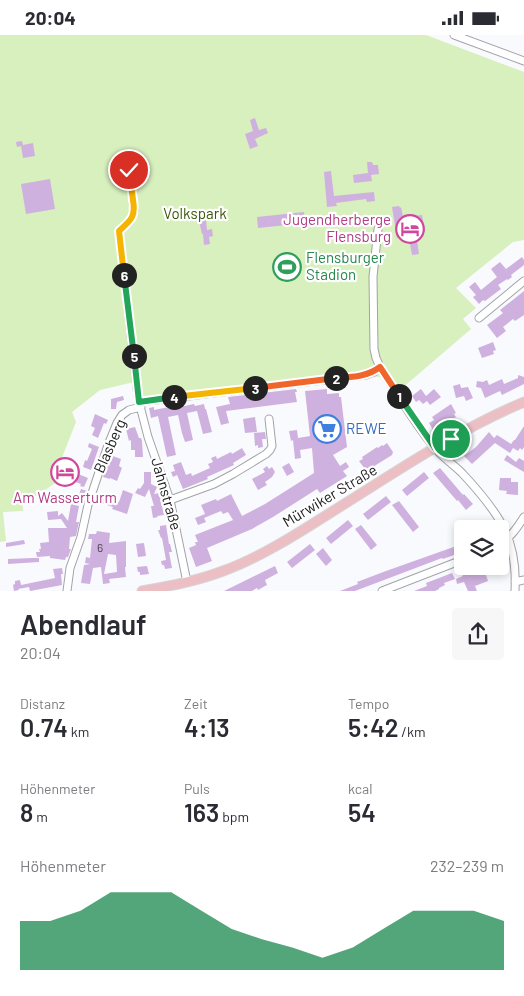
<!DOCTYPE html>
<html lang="de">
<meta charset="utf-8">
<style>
:root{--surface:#fff;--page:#f7f7f7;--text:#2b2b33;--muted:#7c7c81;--accent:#0b8043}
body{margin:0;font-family:Barlow,sans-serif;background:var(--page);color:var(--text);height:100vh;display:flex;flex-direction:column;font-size:19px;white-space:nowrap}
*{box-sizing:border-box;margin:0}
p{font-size:16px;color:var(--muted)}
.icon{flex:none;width:28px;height:28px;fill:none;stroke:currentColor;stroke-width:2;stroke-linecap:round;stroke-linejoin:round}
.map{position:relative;height:556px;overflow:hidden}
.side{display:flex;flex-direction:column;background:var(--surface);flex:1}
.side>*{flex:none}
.buttons{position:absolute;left:454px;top:485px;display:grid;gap:10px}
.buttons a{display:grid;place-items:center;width:55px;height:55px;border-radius:5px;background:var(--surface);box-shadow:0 2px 8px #0003;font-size:25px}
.pin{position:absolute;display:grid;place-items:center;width:42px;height:42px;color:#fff;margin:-21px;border:2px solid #fff;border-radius:50%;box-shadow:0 1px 5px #0007}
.km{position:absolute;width:25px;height:25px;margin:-12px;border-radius:50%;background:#222;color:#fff;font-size:14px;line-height:25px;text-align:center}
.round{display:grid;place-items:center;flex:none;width:52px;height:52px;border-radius:5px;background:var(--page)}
.summary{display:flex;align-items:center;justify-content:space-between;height:85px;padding:0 20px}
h1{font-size:28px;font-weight:600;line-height:38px}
.figures{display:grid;grid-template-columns:repeat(3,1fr);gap:8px;height:85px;padding:5px 20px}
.figures div{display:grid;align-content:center}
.figures b{font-size:25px;font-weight:600}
.figures small{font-size:14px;font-weight:400}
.figures p{font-size:14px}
.chart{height:140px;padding:10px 20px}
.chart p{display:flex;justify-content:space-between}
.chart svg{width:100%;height:90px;margin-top:5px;fill:var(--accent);opacity:.7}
.status{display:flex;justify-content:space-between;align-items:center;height:35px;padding:0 25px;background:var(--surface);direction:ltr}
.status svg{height:14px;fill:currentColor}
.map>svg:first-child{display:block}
</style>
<div class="status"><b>20:04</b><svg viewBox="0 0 49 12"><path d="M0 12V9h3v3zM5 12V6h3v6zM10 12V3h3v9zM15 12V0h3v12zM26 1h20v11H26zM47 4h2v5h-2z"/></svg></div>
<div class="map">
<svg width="524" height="556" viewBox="0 0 524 556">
<rect width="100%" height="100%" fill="#f9fafe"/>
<path fill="#d8efbe" d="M0,0h426l98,37v168l-11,2 -57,46 20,20 -13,11 8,10 -70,60 -21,-12 -15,-2 -220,26 -11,-19 -34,8 -28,22 4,10 -15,38 -7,5 1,18 -18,13 -15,2 1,13 -20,1 3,29 -6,1z"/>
<path fill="#cfb1df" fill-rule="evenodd" d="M255,83l4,12 7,-2 2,5 -13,6 3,7 -8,3 -5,-15 8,-3 -3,-11z
M22,106l1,4 10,-2 2,13 -12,2 -2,-12 -4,1 -1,-5z
M367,127h5l1,3h5l1,9 -8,1 1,6 -18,2 -1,-8 15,-2z
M331,136l3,25 40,-4 1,9 -8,1 -1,-3 -30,4 1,3 -10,1 -3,-35z
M50,144l5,30 -29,5 -5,-30z
M399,171l1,2 1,-1 4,19 9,-1 -1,-9 9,-1 3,17 -9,1 3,21 -7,1 -3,-17h-2l-1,-1 -9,1 -5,-31z
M304,177l1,11 -47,5 -1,-11z
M372,181l1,6 -13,1 -1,-6z
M206,185l1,10 5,-1 1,7 -4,1 1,7 -6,1 -1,-11h-1l-3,-13z
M522,222l2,3v5l-13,10 1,2 -4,3 -1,-1 -9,6 3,4 -16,12 -2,-1 -4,4 -6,-7 3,-2 -7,-8 6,-5 6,8 16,-13 -6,-8 9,-7 6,7z
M524,256v24l-9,6 -2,-2 -10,8 3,4 -9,7 -10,-13 16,-12 -3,-3z
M493,307l3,8 -3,1 1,3 -12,4 -4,-10z
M518,340l6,2v7l-22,11 -2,-4 -15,7 -4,-10 -5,-1 1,-6 6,1 4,-2 2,5 13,-6 2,5 14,-6z
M460,349l1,4 7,-1 5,11 -7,3 -2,-5 -8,2 -3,-12z
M296,354l1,3h-2l2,10 -71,9 3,12 -8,2 -5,-18 14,-3 -2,-7z
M327,354v5l12,-1v4h2l6,50 -14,8 7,11 6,-4 3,5 -6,4 4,5 -27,17 -3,-4 -44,28 -21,12 -45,19 5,13 -16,6 -7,-19 7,-3 -1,-3h3l-3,-7 38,-15 -5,-8 -5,2 -2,-3 -17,7 2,4 -8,3 -3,-7 10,-4 -4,-9 15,-6 1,2 14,-7 11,22 23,-12 49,-31 -2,-25 -12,2 1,8 -6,1 -2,-19 -2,1 -2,-10 8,-1 1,8 12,-2 -5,-45z
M421,354l5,7 8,-7 7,8 -11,8 -3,-4 -4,3 -4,-4 -3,2 -4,-6z
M123,361l1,4 -7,2 -1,7h-5v-10z
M194,369l1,2 9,-2 1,5h1l6,23 -9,2 -6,-23 -10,2 6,27 -8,2 -3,-9 -4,-18 -10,2 8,38 -9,2 -9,-41 -7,2 -2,-10 5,-1v3l20,-4 1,2z
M451,369l5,9 -2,1 2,3 -16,9 1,2 -4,2 -1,-2 -3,2 -4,-7 5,-3 -2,-3z
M95,379l13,6 -2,4 -2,-1 -6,15 -6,-3 3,-7 -4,-2z
M255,382l2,15 -12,1 -2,-14z
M524,391v21l-2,3 -2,-2 -2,3 -5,-3 -3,5 -15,-10 -23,21 -8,-8 12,-9 13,-15 5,6 3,-3 14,9 3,-4h1z
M135,392l4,11h2l1,3 1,16h-8v-7h-4v-10l-2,1 -3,-12z
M265,397l1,7h-4l1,8 -5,1v-3l-3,1 -1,-13z
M89,408l10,4 -8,23 -8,-3 2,-7 2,1 5,-12 -4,-2z
M387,408l6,9 -1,3 -24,15 -3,-1 -6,-8 4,-2 -1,-2 15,-10 1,1 4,-3 1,1z
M242,413l4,7 -13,8 1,2 -27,12 1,2 -25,10 -6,-14 -4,2 -2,-5 4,-1 -2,-6 8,-3 5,13 5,-2 1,3 18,-8 -2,-4 5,-2 -2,-4 5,-2 1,3 14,-7 1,2z
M110,420l11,4 -2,7 3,2 -5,13 -7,-3v1l-7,-2z
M507,420l9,7 3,-4 5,3v11l-20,-12z
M64,422l6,2 -4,10 22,9 -4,9 -4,-1 1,-2 -25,-9z
M289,428l5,9 -7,4 -5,-9z
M267,431l2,3 3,-2 3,5 -3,5 -7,5 2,3 -9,5 -6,-11 13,-7 -2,-3z
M440,433l23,27 1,-1 9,10 -7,6 -8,-10 -1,1 -24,-28z
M144,437h7v12l6,3 -3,7 5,-1 5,22 -7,1 1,1 -5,1 -2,-12h3l-5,-17 -4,8 -10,-4 3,-5 2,1 4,-6z
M424,437l5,6 -22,18 -5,-6z
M500,443h11v4h7v13l-12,-1 1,-3 -8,-1z
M81,454l6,2 -4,12 -6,-3z
M123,455l10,4 -6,20 -15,-5 1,-2 -17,-6 3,-7 2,1v-2l7,5 -1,3 12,1z
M386,461l5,6 -23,18 -5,-6z
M399,466l20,26 -6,5 -21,-27z
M71,469l8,2 -3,16h3l-3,14 -6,1 -1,12h2l-3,8h-2l-1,3 -15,-2v-2l-13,1 -1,-5h4l-1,-3h2l-1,-6 9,-1 -1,-14h19l-6,-9 -13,1 -1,-8 11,-1v5l4,-3 6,8z
M348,485l5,6 -22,18 -5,-6z
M166,490l3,19h1l2,8h-3l3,16 -7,1 -1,-4h-2l-1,-4 5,-1 -4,-22h-1l-3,-8h2v-4z
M361,490l16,20 -6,5 -16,-21z
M97,496l13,2 -1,10 17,-2v26h-1l1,10 -17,2 1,4 -7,1 -2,-17 -8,1 -3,16 -9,-1 3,-18 6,-1 -5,-1 1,-6 4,1 2,-19h-4l1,-5h7zM108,519l8,1 1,17 -13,2z
M24,505l1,4 -19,3v-4z
M144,508l2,13 -8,1 -2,-13z
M310,509l5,6 -23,18 -5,-6z
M462,509v8l-19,7 -1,-1 -87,33h-15l18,-7 -1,-2 29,-11z
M323,513l9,12 -6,6 -10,-12z
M32,523h7v4l-31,2v-5z
M147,531l2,8 -9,1v-3h-2l-1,-5z
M275,531l3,7 -13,7 2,5 -2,1 -7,4 -1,-2 -5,3h-28z
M471,531h12l5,15 -13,5 2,5h-9l-4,-9 -7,2 -1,-5 7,-3 -2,-6z
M62,533l1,6h-2l1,11 -32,6 -1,-4 -11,2 1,1 -5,1 -1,-6 2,-1v-3l5,-1 1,5 34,-7 -2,-9z
M452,538l3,6 -11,4 1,2 -6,3v1l-4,2h-21l13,-5 -1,-3z"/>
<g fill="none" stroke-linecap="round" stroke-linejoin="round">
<defs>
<path id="minor" d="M454,0l70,26
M130,131l-1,4 5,40c-1,10 -7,14 -15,21l18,157 2,14 9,35 22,63 17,82
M378,194l-5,48 1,72 2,9 4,9c17,26 33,55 54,80 7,9 19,17 28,26 14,15 35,39 43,58 9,18 11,40 10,60
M479,283l45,-37
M139,367l227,-27 8,-3 6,-5
M170,465l44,-16 19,-10 33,-20 4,-4 2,-4 -3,-27
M500,509c11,-7 17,-16 24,-27
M515,547l9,-2
M67,556l3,-23 11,-31 7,-32 20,-60 9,-22 5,-8 7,-5 12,-3
M382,556l80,-31"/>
<path id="major" d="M142,556c27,-5 55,-10 81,-20 36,-13 74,-37 107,-58 63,-39 125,-82 194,-111"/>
</defs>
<use href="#minor" stroke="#a2a3a7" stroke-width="9"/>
<use href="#major" stroke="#d6d6d6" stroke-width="11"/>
<use href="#minor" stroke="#fff" stroke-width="7"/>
<use href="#major" stroke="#ecbfc5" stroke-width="9"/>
</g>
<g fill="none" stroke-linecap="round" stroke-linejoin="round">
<defs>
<path id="split-1" d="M399,361l36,52 16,-9"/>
<path id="split-2" d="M336,343c15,-1 31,-1 44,-11l19,29"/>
<path id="split-3" d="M255,353l81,-10"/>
<path id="split-4" d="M174,362l81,-9"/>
<path id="split-5" d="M134,321l5,46 35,-5"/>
<path id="split-6" d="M124,240l10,81"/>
<path id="split-7" d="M124,240l-5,-44c12,-11 17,-14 14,-31"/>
<path id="split-8" d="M129,135l4,30"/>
</defs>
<use href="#split-1" stroke="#fff" stroke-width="10"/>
<use href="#split-2" stroke="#fff" stroke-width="10"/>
<use href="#split-3" stroke="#fff" stroke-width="10"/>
<use href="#split-4" stroke="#fff" stroke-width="10"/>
<use href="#split-5" stroke="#fff" stroke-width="10"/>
<use href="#split-6" stroke="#fff" stroke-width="10"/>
<use href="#split-7" stroke="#fff" stroke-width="10"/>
<use href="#split-8" stroke="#fff" stroke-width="10"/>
<use href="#split-1" stroke="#22a559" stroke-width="6"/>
<use href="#split-2" stroke="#f0652b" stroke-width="6"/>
<use href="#split-3" stroke="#f0652b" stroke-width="6"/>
<use href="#split-4" stroke="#f5b400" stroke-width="6"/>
<use href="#split-5" stroke="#22a559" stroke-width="6"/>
<use href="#split-6" stroke="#22a559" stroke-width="6"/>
<use href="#split-7" stroke="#f5b400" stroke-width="6"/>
<use href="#split-8" stroke="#f5b400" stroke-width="6"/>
</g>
<defs>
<symbol id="hotel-ring" viewBox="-11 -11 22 22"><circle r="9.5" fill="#fff" stroke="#d1479c" stroke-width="1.5"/><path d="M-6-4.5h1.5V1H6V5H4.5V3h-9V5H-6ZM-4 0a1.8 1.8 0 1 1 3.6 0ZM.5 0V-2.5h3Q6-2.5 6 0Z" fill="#d1479c"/></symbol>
<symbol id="stadium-ring" viewBox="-11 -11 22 22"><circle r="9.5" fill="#fff" stroke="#2e9e5b" stroke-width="1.5"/><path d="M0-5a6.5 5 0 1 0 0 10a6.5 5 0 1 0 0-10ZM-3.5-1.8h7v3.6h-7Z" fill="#2e9e5b"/></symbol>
<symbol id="supermarket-ring" viewBox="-11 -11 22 22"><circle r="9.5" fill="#fff" stroke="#3f7fe0" stroke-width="1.5"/><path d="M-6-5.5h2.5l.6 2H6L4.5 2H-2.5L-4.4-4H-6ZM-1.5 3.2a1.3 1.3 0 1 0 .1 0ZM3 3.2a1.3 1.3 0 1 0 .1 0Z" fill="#3f7fe0"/></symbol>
</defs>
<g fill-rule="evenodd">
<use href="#hotel-ring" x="394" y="178" width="32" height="32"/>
<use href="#stadium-ring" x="271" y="216" width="32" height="32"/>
<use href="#supermarket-ring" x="311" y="378" width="32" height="32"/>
<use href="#hotel-ring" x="49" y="421" width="32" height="32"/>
</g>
<g text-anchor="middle" stroke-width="4.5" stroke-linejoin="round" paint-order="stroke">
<g font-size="12" fill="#48404e">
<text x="100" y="517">6</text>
</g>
<g font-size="15" fill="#3c570b" stroke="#fff">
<text x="195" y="184">Volkspark</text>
</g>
<g font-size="15" fill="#b23c85" stroke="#fff" text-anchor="end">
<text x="391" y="190">Jugendherberge<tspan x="391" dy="17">Flensburg</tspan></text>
<text x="65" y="468" text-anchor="middle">Am Wasserturm</text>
</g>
<g font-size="15" fill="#27864d" stroke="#fff" text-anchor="start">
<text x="306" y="228">Flensburger<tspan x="306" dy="17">Stadion</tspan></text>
</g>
<g font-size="15" fill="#366cbe" stroke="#fff" text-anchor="start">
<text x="346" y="399">REWE</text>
</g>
<g font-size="15" fill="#1b1b1d" stroke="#fff">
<text transform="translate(110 411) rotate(-66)" y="5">Blasberg</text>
<text transform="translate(166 459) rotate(74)" y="5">Jahnstraße</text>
<text transform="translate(330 461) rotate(-31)" y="5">Mürwiker Straße</text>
</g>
</g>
</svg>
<div class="buttons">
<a><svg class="icon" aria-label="layers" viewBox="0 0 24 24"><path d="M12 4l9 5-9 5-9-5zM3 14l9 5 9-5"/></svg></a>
</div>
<div class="pin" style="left:451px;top:404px;background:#1e9e55"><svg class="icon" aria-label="arrive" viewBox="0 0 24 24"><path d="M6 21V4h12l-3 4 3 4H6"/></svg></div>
<div class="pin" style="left:129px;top:135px;background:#d93025"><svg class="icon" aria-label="check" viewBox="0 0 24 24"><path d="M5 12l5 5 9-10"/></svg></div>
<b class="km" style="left:399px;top:361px">1</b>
<b class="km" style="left:336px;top:343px">2</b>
<b class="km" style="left:255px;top:353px">3</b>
<b class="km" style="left:174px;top:362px">4</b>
<b class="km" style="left:134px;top:321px">5</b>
<b class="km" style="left:124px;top:240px">6</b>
</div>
<section class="side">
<div class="summary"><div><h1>Abendlauf</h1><p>20:04</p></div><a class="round"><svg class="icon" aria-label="share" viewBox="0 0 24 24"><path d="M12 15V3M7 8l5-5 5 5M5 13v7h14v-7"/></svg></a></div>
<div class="figures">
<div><p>Distanz</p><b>0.74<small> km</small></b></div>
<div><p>Zeit</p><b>4:13</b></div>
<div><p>Tempo</p><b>5:42<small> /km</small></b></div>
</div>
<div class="figures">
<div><p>Höhenmeter</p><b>8<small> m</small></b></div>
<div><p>Puls</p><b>163<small> bpm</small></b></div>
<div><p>kcal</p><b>54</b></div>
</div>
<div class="chart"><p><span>Höhenmeter</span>232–239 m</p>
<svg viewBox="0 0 160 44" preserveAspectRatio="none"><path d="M0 44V20L10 20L20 15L30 6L40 6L50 6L60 15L70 24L80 29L90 33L100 38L110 33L120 24L130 15L140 15L150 15L160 20V44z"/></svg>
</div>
</section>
